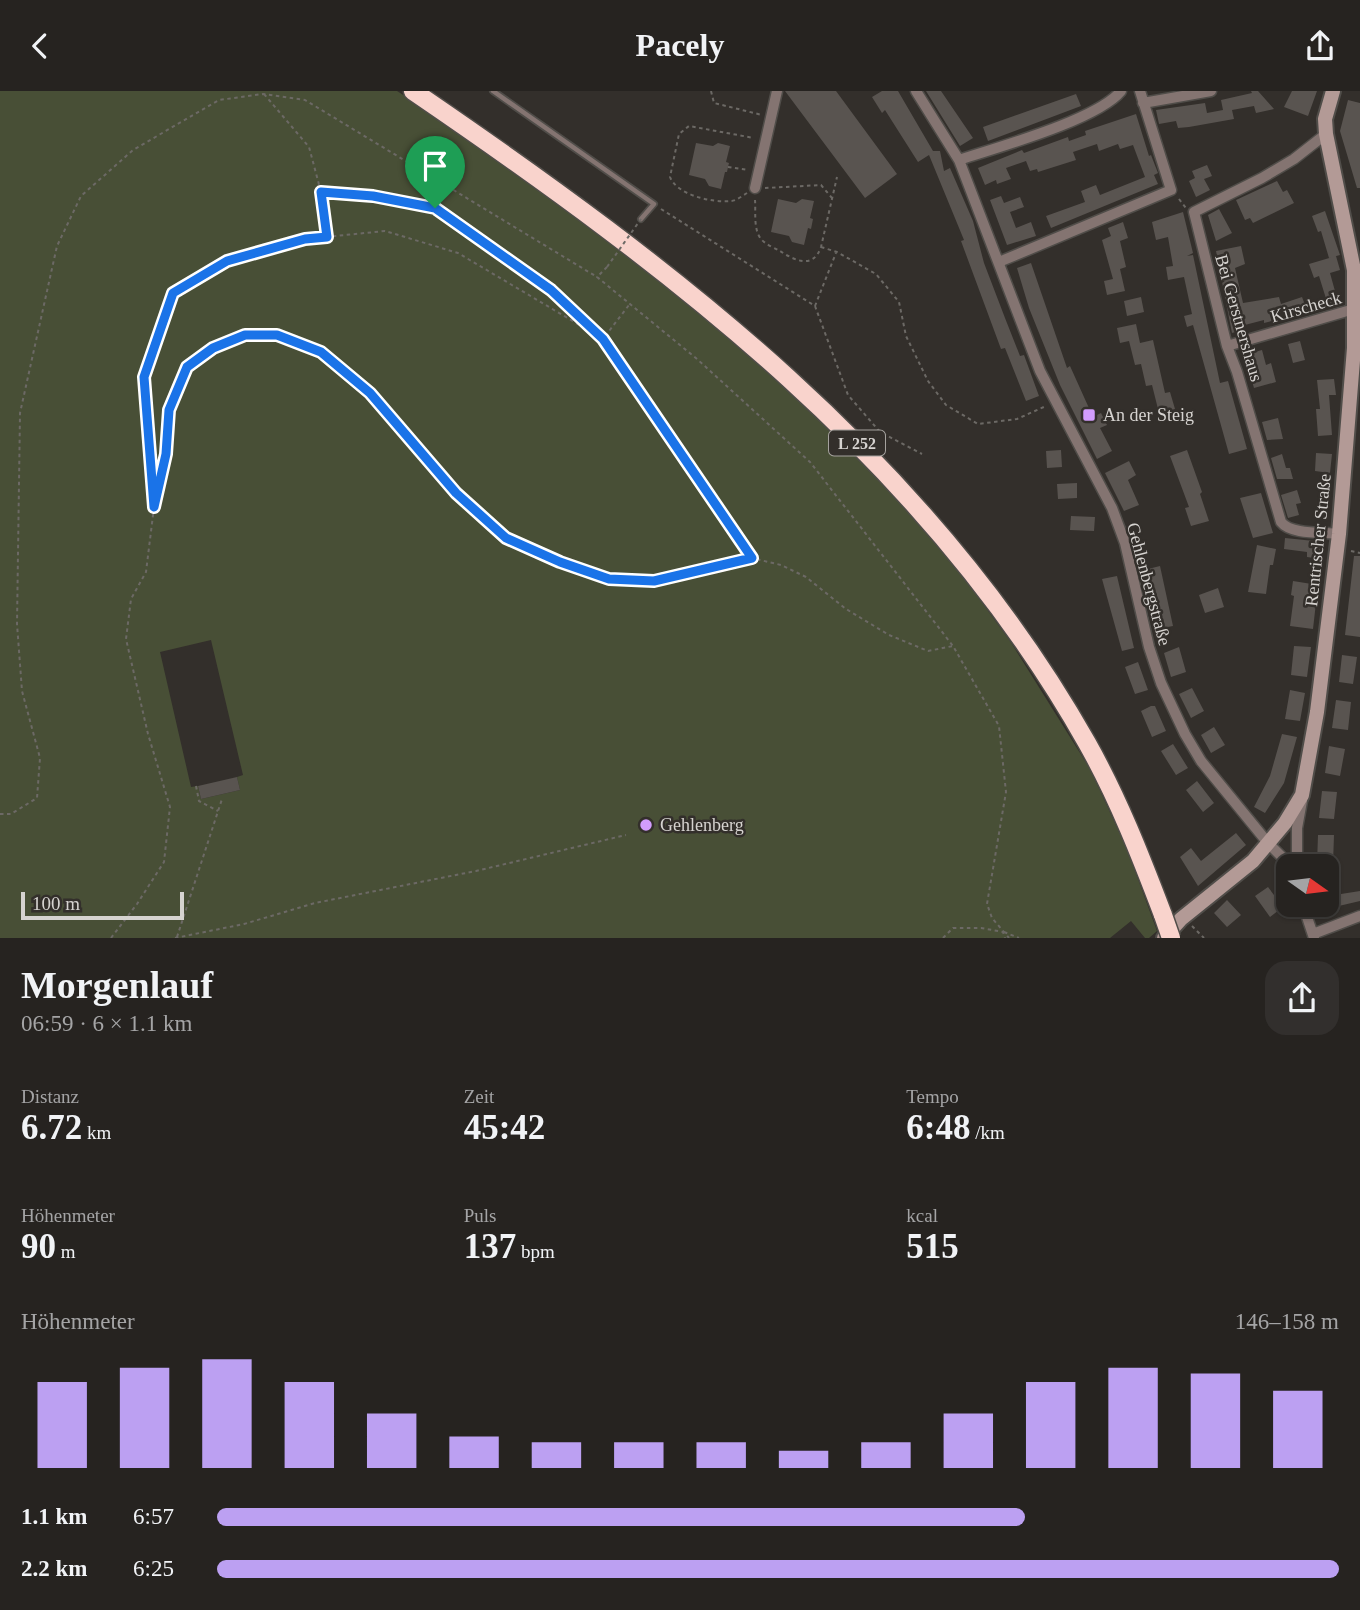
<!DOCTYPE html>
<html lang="de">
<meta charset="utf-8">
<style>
:root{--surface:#262320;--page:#322f2d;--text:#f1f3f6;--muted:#a4a4a5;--line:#42403e;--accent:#bca0f2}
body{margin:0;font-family:"Times New Roman",serif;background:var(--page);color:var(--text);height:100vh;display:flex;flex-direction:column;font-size:26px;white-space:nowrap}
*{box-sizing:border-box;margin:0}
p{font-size:23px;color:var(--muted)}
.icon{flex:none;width:38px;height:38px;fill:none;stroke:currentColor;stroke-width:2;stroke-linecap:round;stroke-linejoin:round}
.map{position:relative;height:847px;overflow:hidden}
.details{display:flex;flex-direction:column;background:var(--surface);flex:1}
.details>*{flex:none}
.needle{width:46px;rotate:104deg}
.controls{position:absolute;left:1276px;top:763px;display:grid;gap:14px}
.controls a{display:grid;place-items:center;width:63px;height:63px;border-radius:14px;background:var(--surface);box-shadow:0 2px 5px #0004,0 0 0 2px var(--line);font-size:35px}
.scale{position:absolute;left:21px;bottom:18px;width:163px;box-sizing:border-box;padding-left:7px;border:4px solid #d6d3d0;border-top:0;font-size:19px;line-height:24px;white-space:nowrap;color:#d6d3d0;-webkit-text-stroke:5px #332f2b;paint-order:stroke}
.pin{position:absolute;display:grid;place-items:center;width:60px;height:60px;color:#fff;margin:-72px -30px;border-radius:50% 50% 50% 0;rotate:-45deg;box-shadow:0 0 7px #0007}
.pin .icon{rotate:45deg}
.round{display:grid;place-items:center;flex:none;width:74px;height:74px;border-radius:21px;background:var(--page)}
.head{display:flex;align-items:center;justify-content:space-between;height:119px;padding:0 21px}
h1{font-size:38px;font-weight:700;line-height:52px}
.stats{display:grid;grid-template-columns:repeat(3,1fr);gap:10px;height:119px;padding:7px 21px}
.stats div{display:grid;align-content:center}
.stats b{font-size:35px;font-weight:700}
.stats small{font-size:19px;font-weight:400}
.stats p{font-size:19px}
.chart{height:196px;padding:14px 21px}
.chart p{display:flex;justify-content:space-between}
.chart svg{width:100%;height:126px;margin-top:7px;stroke:var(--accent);stroke-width:6}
ul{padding:0 21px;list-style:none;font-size:23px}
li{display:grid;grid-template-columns:112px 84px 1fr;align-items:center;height:52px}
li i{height:18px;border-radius:9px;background:var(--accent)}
header{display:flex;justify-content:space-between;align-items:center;height:91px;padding:0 21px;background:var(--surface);font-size:32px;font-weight:700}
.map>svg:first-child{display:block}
</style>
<header><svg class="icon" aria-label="back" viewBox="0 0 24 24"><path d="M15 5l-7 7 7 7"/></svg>Pacely<svg class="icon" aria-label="share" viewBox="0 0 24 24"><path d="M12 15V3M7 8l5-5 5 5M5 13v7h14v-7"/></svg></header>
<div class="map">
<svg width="1360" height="847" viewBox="0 0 1360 847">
<rect width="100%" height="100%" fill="#332f2b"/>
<path fill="#484f36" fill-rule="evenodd" d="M0,0h397l61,39 155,111 144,120 65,60 52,53 77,86 59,81 80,128 37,80 30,82 -8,7h-4l-14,-17 -21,17h-1110zM211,549l32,135 -6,2 3,13 -39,9 -3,-13 -7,1 -31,-135z"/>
<path fill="#595450" d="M785,0h51l61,83 -32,24z
M882,0h16l35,60h7l4,20 6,-3 23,53 11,42 21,55 15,38 4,-1 15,41 -13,5 -21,-53 -4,1 -40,-108 3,-1 -35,-85 -11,7 -33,-52 -3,3 -10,-16z
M926,0h15l32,47 -13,8z
M1251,0h7l16,18 -18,4 -2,-7 -22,4 2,9 -45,8 -11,1 -2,-7 -17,3 -3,-14 49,-7 2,10 16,-3 -2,-10 31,-7z
M1292,0h25l-9,25 -24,-9z
M1076,3l5,12 -93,35 -5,-14z
M1348,9l12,3v85h-3l-17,-57z
M1136,23l13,42 2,-1 7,18 -4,2 4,9 -107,44 -5,-12 39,-14 -4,-11 15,-6 4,10 45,-18 -12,-32 -13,4 -2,-5 -19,7 -2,-7 -24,8 3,8 -38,12 -1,-3 -7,2 -4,-10 -20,7 5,11 -14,5 -1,-4 -11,5 -7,-17 44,-18 2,3 44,-16 1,4 17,-6 -1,-4z
M696,52l17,3 5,-3 12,3 -4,16 3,1 -1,4 -1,5h-2l-4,17 -12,-3 -4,-7 -16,-4z
M1207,74l5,11 -8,3 6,11 -14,7 -7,-16 6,-3 -3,-7z
M1277,90l6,11 4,-2 7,13 -41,20 -3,-5 -5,2 -9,-20z
M1001,105l3,7 16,-6 4,10 -14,5 6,16 15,-6 5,14 -29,9 -17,-45z
M778,108l18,4 6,-4 12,2 -4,17 3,1 -2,10 -3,-1 -4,17 -12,-3 -3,-6 -18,-4z
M1219,118l13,24 -16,8 -8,-26z
M1325,120l15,44 -11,3 -8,-27 -3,1 -6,-16z
M1183,121l10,41 -6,3 6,-1 27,128 8,-2 19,68 -18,5 -36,-129 -6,2 -3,-11 8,-2 -8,-37 -16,3 -2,-13 7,-1 -5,-29 -12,3 -4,-18z
M1123,131l5,16 -8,3 6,26 -6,2 5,22 -18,4 -3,-14 9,-2 -11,-39 9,-4 -3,-8z
M1241,155l4,18 -10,4 8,35 36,-6 2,7 21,-7 5,13 -9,3 -2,-5 -22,6 2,6 -12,3v-3l-23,6 1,4 -10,3 -16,-82z
M1336,165l4,14 -10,3 8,29 -10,3 -9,-29 -5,2 -5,-14z
M1031,172l36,105 3,-2 23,51 8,-4 6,12 -7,3 12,23 -15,8 -37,-74 -31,-77 -12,-40z
M1141,206l3,15 -17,4 -3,-15z
M1136,233l4,19 13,-3 12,53 5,-1 5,17 -16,4 -7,-28 -6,1 -5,-22 -6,1 -6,-24 -9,2 -3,-15z
M1300,250l5,19 -12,3 -5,-19z
M1262,259l4,15 5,-2 5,19 -22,6 -10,-33z
M1334,288l2,16h-7l3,40 -14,1 -2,-27h4l-3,-29z
M1278,327l5,21 -16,1 -5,-18z
M1061,359l1,17 -15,1 -1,-17z
M1187,359l15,42 -2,2 9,27 -18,5 -6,-18 4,-1 -19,-51z
M1316,362l16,1 -2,19 -15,-2z
M1282,363l4,14h4l3,11h-16l-6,-21z
M1129,370l7,14 -8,5 11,25 -15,6 -19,-38z
M1077,392v15l-19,1 -1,-15z
M1297,399l4,13 -5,1 3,11 -11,3 -7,-23z
M1261,402l12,40 -20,5 -13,-40z
M1071,425l24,1 -1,14 -24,-1z
M1285,447l39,4 -2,17 -15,-2v-5l-23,-3z
M1257,454l19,4 -3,16h-3l-4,29 -18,-2z
M1354,465h6v81l-15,-2z
M1160,475l13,60 -16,3 -13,-59z
M1117,485l17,72 -12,3 -20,-72z
M1293,490l25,4 -5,44 -23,-3 4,-30 -3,-1z
M1218,497l6,19 -19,6 -6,-18z
M1294,555l17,1 -4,30 -16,-2z
M1179,556l7,25 -15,5 -7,-24z
M1342,564l15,2 -4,27 -14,-2z
M1138,571l10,28 -13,4 -10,-27z
M1192,597l12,23 -13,7 -12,-24z
M1290,599l15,3 -5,28 -15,-2z
M1336,609l15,2 -3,28 -16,-2z
M1151,615h4l11,25 -14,6 -11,-26z
M1214,636l11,18 -14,8 -10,-18z
M1282,643l15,3 -13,46 -19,30 -11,-6 16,-31z
M1173,653l15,24 -12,7 -15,-24z
M1329,655l16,3 -5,27 -15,-3z
M237,686l3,13 -39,9 -3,-13z
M1197,690l17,22 -11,9 -17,-22z
M1322,700l15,1 -3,27 -15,-1z
M1236,742l10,12 -48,41 -18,-29 11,-9 10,13z
M1318,744h16l-1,29h-16z
M1338,788l3,15 19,-3v10l-34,8v-28z
M1268,796l15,20 -13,10 -15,-21z
M1227,809l14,15 -14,12 -13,-14z"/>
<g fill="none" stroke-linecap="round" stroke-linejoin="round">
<defs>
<path id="lane" d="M493,0l161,113 -13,15"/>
<path id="street" d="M916,0l43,69 81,211 72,137 13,35 24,104 12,36 24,51 16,27 67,82 23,23
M1143,12l68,-12
M1326,43l-32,25 -32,19 -68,34 33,134 10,26 44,150c10,13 42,10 58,12
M959,69c39,-13 138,-40 162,-69
M755,97l22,-97
M999,171l172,-72 -31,-99
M1227,255l127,-37
M1297,775v-38l5,-27
M1303,814l11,33
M1313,843l47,-18"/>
<path id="secondary" d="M1164,847l17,-19 72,-58 32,-38 17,-28 15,-83 22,-178 15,-186v-78l-28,-136 -1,-15 8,-28"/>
<path id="highway" d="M413,0c261,178 516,371 674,652 31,55 54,114 76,172"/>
</defs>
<use href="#lane" stroke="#504d49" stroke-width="8"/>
<use href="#street" stroke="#504d49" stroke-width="13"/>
<use href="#secondary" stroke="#504d49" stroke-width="18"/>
<use href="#highway" stroke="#504d49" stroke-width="21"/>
<path stroke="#6c6965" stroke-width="2" stroke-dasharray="3.5 3.5" stroke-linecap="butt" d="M711,0l3,12 48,12
M264,3l45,53 12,45 5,43
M728,76l20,3
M765,97l56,-3 11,13
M321,101l52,4 61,12 117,82 49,46
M747,102c-5,3 -11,8 -16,8 -19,2 -54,-6 -61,-24l9,-43 10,-8 65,12
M1179,108l7,9
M755,109c1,11 -2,29 6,39 4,5 13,9 19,12 14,9 33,19 41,-4l16,-70
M661,118l154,97 33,89 32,37 42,22
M821,156l16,5 39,22 23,28 7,34 22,45 18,24 32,19 39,-5 29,-13
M607,176l-10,10 100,82 113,103 143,184 46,80 7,66 -19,112 5,14 17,20
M815,215l21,-53
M604,249l148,218
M154,410l-10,-124 29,-84 54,-32 78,-22 80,-8 73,22 145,86 26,-34
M1351,460l9,2
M196,695l3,15 19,10
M0,723h11l26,-16 3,-40 -18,-67 -5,-67 3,-211 37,-167 24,-50 52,-46 86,-50 44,-6 42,6 292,177
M1192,835l12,12
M1004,841l15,6
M177,846l45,-138
M111,847l26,-34 27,-42 6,-55 -22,-73 -22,-95 5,-40 15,-27 8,-65 12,-53 3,-44 18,-43 26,-19 32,-13 32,1 44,16 49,41 86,100 50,45 54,24 49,17 45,2 98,-23 29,7 25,12 40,32 43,26 39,16 25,-5
M175,847l69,-14 71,-21 161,-32 150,-36
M943,847l10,-10h28l22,4 2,6"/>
<use href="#lane" stroke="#847471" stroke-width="4.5"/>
<use href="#street" stroke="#847471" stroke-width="10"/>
<use href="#secondary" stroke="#b39a96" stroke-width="14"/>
<use href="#highway" stroke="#f9d3cc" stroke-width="18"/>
<defs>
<path id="highway-bridge" d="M1163,824l8,23"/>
</defs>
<use href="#highway-bridge" stroke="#504d49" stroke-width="21" stroke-linecap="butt"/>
<path stroke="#6c6965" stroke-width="2" stroke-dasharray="3.5 3.5" stroke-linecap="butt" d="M607,176l34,-48"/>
<use href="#highway-bridge" stroke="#f9d3cc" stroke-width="18"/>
</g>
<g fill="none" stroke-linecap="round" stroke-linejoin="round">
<defs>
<path id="route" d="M321,101l52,4 62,12 116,82 52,49 149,219 -98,23 -45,-2 -49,-17 -54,-24 -50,-45 -86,-100 -49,-41 -44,-17h-32l-32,13 -26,19 -18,43 -3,44 -12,53 -10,-130 29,-84 54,-32 78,-22 22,-2z"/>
</defs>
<use href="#route" stroke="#fff" stroke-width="14"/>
<use href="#route" stroke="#1a73e8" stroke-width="9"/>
</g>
<g fill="#d29dfd" stroke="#332f2b" stroke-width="2.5">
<rect x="1082" y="317" width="14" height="14" rx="3.5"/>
<circle cx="646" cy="734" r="7"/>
</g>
<g text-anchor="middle" stroke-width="5" stroke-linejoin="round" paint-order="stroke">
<rect fill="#332f2b" stroke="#a5a29e" stroke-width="2" x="829" y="339.5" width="56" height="25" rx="5"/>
<g font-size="16" font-weight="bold" fill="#d6d3d0">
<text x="857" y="358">L 252</text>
</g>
<g font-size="18" fill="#d6d3d0" stroke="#332f2b">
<text transform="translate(1306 216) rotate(-16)" y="6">Kirscheck</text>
<text transform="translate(1239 227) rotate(74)" y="6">Bei Gerstnershaus</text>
<text transform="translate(1318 449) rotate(-84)" y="6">Rentrischer Straße</text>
<text transform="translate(1149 493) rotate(75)" y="6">Gehlenbergstraße</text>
</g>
<g font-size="18" fill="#d6d3d0" stroke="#332f2b" text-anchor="start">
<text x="1103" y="330">An der Steig</text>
<text x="660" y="740">Gehlenberg</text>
</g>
</g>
</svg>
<div class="controls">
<a><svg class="needle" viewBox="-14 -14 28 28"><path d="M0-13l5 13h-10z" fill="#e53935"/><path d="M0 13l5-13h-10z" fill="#a4a4a5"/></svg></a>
</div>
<div class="scale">100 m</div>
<div class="pin" style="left:435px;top:117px;background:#1e9e55"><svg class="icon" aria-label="arrive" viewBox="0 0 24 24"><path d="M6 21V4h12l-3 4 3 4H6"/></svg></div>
</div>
<section class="details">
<div class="head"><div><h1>Morgenlauf</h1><p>06:59 · 6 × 1.1 km</p></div><a class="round"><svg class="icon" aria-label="share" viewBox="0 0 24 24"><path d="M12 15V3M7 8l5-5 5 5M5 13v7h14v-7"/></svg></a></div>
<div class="stats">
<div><p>Distanz</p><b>6.72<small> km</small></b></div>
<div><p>Zeit</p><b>45:42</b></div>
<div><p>Tempo</p><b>6:48<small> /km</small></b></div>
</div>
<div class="stats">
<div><p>Höhenmeter</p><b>90<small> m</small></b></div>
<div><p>Puls</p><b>137<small> bpm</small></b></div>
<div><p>kcal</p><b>515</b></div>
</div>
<div class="chart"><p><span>Höhenmeter</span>146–158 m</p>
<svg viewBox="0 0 160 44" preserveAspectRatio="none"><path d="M5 44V14M15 44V9M25 44V6M35 44V14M45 44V25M55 44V33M65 44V35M75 44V35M85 44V35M95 44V38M105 44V35M115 44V25M125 44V14M135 44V9M145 44V11M155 44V17"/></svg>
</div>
<ul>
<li><b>1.1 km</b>6:57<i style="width:72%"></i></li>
<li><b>2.2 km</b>6:25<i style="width:100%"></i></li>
</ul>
</section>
